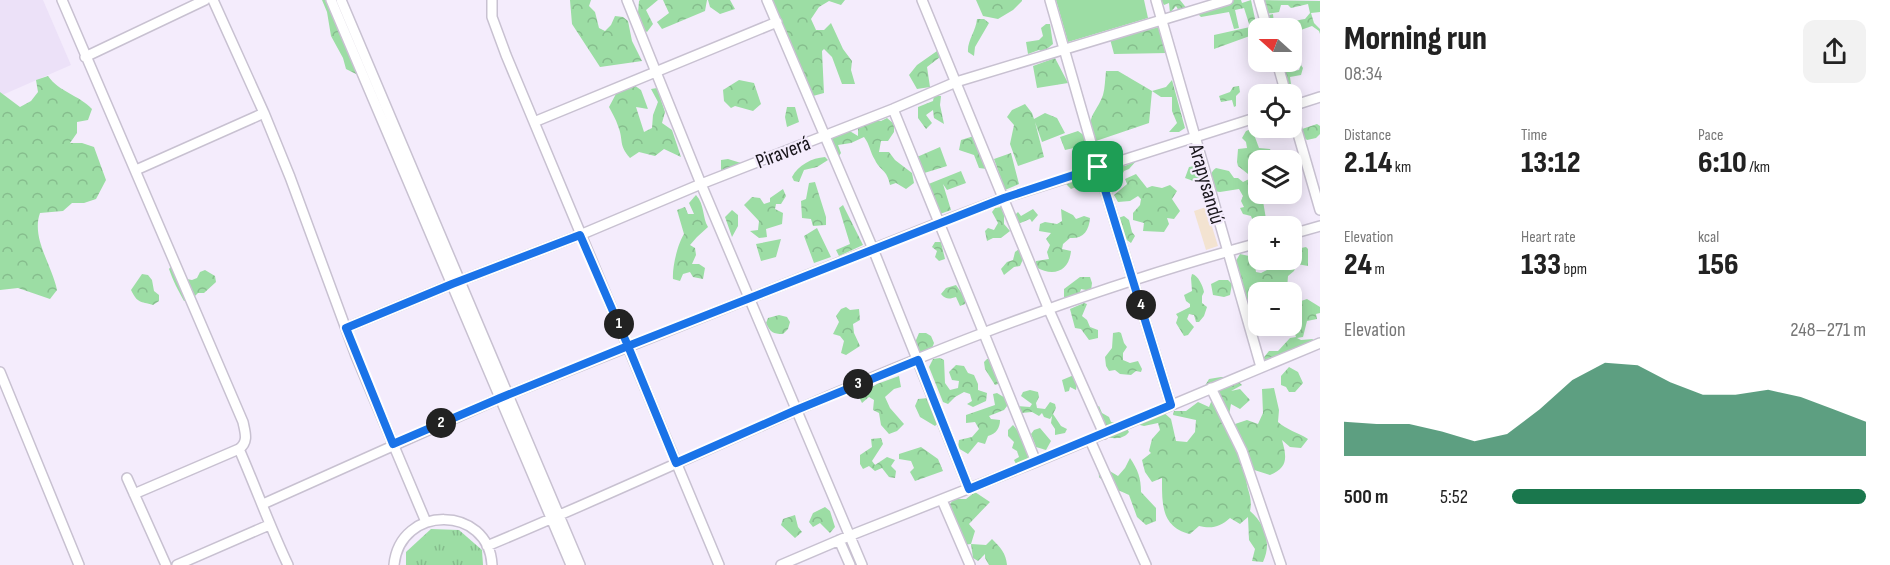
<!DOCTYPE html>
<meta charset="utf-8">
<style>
:root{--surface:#fff;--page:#f2f2f2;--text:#222;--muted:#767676;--accent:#1a774d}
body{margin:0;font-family:"Sofia Sans Condensed",sans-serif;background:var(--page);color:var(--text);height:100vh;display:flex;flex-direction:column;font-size:22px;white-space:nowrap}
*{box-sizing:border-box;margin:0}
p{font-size:20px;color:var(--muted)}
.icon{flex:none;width:33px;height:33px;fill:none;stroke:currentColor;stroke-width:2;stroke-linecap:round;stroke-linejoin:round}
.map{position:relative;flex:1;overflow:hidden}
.panel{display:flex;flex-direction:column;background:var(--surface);width:570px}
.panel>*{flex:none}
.needle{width:39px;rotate:291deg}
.fabs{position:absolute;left:1248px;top:18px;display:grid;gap:12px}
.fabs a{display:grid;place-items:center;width:54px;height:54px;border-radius:12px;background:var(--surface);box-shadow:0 3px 15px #0003;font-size:30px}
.pin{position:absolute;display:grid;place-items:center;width:51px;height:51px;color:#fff;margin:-26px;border-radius:12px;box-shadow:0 3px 9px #0006}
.km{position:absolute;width:30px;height:30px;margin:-15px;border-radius:50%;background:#222;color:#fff;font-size:16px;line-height:30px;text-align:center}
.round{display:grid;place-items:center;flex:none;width:63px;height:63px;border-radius:12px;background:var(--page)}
.summary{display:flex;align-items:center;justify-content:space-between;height:102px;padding:0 24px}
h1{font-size:33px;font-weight:800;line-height:45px}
.figures{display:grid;grid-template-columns:repeat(3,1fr);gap:9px;height:102px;padding:6px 24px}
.figures div{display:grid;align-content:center}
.figures b{font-size:30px;font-weight:800}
.figures small{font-size:16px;font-weight:400}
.figures p{font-size:16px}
.chart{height:168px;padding:12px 24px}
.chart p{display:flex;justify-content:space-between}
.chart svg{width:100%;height:108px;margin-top:6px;fill:var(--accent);opacity:.7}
ul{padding:0 24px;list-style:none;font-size:20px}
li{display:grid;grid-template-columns:96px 72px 1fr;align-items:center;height:45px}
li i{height:15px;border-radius:8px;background:var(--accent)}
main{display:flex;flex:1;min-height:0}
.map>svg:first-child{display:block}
</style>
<main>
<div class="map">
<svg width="1320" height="565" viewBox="0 0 1320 565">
<defs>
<pattern id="forest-crowns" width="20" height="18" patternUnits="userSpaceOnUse" patternTransform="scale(1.5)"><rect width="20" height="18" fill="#9cdda4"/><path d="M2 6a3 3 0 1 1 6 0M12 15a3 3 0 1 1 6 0" fill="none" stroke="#86bd8d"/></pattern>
<pattern id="park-tufts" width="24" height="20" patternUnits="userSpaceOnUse" patternTransform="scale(1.5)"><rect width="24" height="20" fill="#9cdda4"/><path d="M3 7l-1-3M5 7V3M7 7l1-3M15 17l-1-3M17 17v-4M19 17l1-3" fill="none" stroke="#86bd8d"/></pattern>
</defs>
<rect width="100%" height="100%" fill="#f4ecfc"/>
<path fill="#ece1f8" d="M0,0h43l28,65 -71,31z"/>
<path fill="#f3e3d1" d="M1206,207l12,39 -12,4 -12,-39z"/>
<path fill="#9cdda4" d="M1056,0h88l4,18 -80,24z"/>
<path fill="url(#forest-crowns)" d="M322,0h18l2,15 9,6 1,24 9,8 1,12 -6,9 -10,-5 -3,-11 -12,-22 -4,-24z
M570,0h21l-2,6 6,6 4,16 6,3 6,-6 4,-9 8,1 5,4 4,20 10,20 -42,6 -28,-43z
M640,0h18l-12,10 7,14 -6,8 -6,-4 -3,-15 1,-12z
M663,0h44l-2,11 -43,18 -5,-7 12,-9z
M708,0h22l5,9 -15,5 -10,-7z
M768,0h77l-4,5 -12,-4 -10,6 -8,12 5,11h8l7,-7 12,26 9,12 -1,9 4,14h-13l-10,-27 -8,-8 -2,2 2,42 -11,3 -10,-13v-11l-17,-29z
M976,0h46v1l-9,9 -15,9 -15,-3z
M1161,0h19l8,10 -8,3 -4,-7 -6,7 -1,-10 -5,2z
M1233,0h8l1,3 9,-3 7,33 -44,16v-14l36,-8 -6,-19 -9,2 4,18 -5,1 -5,-17 -28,5 -4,-4z
M1261,0l59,1v11l-9,1 3,10 6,6v5l-1,-3 -7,-5 -14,5h-6v-3h-25l-2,-12 8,-2 1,10c11,3 20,-4 31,-5l5,-6 -2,-9 -17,4 -3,-3h-7l-2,7 -13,2z
M977,19h7l5,4 -14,24 -1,9 -6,-4c-1,-11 8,-21 9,-33z
M1046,24h4l3,20 -10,8 -4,-2 -11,4 -2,-12 13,-2 4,-4 -2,-8z
M1159,27l9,26 -54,1 -4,-15z
M937,51l3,6 -13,10 3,20 -13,2 -8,-14 8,-10z
M1055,58l13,25 -31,5 -4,-22z
M1278,62h6l4,10 11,-2 2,-5 2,3 -2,7 -11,2 1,7 3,3 -2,5 2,9h-2v-7h-6z
M1106,71h12l34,20 14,-4 6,-7 13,48 -6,4h-10l8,-9 -5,-12v-14h-11l-9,-6 -3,32 -53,18c-13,-24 0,-26 7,-46 2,-7 2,-16 3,-24z
M48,76c11,16 31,19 44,33l-4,11 -11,2v11l-7,10h12l12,4 12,33 -10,19 -12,4h-12l-9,8 -23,2c-9,25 12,52 17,77l-7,9 -32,-11 -18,2v-198l20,15 11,-6 7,-9 -2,-12z
M739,80l15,3 7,21 -8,7 -18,-5 -4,2 -7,-7 -1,-11z
M631,83l10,7 7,19 -12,-2 8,25 8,-4 1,-13 5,-13 -7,-13 6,-1 8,24 -3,11 10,7 9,27 -17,-8 -9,7 -16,-4 -9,6c-12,-14 -6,-17 -12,-32 -2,-7 -6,-13 -9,-19l8,-15z
M1239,86l1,6 -4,4v10l-2,1 -2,-7 -11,2 -2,-6 11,-4 3,-5z
M934,96h7l-1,9 4,19 -10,-6 -1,-8 -7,5 6,8 -6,6 -8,-11v-11l15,-6z
M1025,104l7,9 2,6 11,-6 12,5 8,15 -23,9 -7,-20 9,35 -26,9 -8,-22 4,-19 -7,-8 5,-7z
M787,107h8l4,15 -12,5 -2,-10z
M887,118l7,6v8l-6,9h-7l-2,11h10l6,8 17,13 2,10 -8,6 -10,-6 -6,2c-3,-16 -10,-14 -15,-25 -5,-8 -5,-15 -11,-23l-13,6 -13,2 3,8 -4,6 -8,-19 19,-10 10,6v-8l13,-7h10z
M1317,124l3,2v8l-4,4 -9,2 -5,-4v-7z
M1252,129l7,19 11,1 2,4 -3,6 -6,-1 -5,2v34l5,7 3,18 -7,7 -5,-2 -3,-8 -8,-2 -3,-6 4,-1 -3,-6 2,-5 -4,-7 -19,3 -6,-1c-3,-8 -6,-18 2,-23l13,3 5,7h4l5,4 6,-3 -1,-5 -10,-8 -1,-4 1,-13 9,-1 -1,-6 -4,-4 4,-7z
M1078,131l7,5 2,9 -22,5 -5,-13z
M974,136l13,33 -8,-1 -5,-13 -15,-5 2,-10z
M940,147l7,19 -26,8 -4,-17z
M1011,153l8,31 -14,6 -11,-31z
M825,157l3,3 -11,7 -13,3 -5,12 -5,-1 -2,-4c6,-12 20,-19 33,-20z
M728,159l13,4 -6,8 -14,-1v-10z
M1137,160l-8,9 -5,2 -2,4 -6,2 -6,11 -6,-11 2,-7 11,-5 8,1z
M1194,166l7,6 1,7 -3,4 -14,-5 4,-11z
M961,171l5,12 -19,7 -4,-6 8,26 -11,4 -14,-29z
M1090,172l4,3v6h-7l-2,6 -6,3 -3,-3 -5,2 -5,-5 4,-7z
M1136,174l11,14 5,-2 10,2 8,-3 7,6 -5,8 8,12 -6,8 -7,-1 2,6 -5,8 -21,-1 1,-8 -11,-3v-7l7,-8 1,-6 -3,-3 -8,5 -12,1 -4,-7 13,-11 -2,-5z
M815,182l11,35v8l-13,1 -2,-7 -9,-1 -1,-17 5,-2 3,-16z
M783,189l3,7 -5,8h-5l-1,5 8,4 -1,11 -16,5 1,8 -8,1 -9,-7 8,-1 1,-9 -15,-16 8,-8 8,1 4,6 6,-2v-4z
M696,195c9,10 6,22 12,32l-11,10 -7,8 5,3 1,7 -4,9h7l6,4 -2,11 -10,-2 -3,-5 -7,2 -3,7 -7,-2c-1,-12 5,-36 11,-45l-7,-24 8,-3 3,7h6l-5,-11z
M843,205l20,40 -24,11 -3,-6 14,-6 -11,-36z
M1001,207l3,8v9l6,7 -9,7h-8l-6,3 -2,-10 3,-3 6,2 4,-7 -6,-11 3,-4z
M1033,209l5,6 -6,7 -2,-3 -12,5 -3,-9 3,-3 3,4z
M1061,209l12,6 3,4 8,-3 6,2c-1,13 -7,21 -20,20l-7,6 -1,5 9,2c-2,21 -18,26 -35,16v-6l13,-2 -2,-7 3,-7 -4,-6 5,-6 -12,-2 1,-7 5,-2 12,2 5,-3z
M732,210l6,5v11l-6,11 -7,-20z
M1124,216l5,4 3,12 3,4 -4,7 -7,-5v-4l-8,-11 2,-5z
M817,228l14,29 -17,6 -10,-27z
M781,239l-5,18 -15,4 -5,-17z
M935,242h6l4,17 -6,2 -4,-4 2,-6 -5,-4z
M1306,247l2,2v17l-11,-2 -3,7 -6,5 -1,13 3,3h-13l-2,-7 -3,-1 -2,3 2,5h-14v16l-5,4 -6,-2 -13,-46 6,-10 9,2 6,9 1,7 5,1 10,-5 7,1 14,-11 6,1 3,-11z
M1019,249l5,8 -4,9 -6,1 -10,8 -3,-6 6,-7 6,-2 2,-8z
M172,265l10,5 5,9 5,1 5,-2 3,-6 5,-2 10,6 1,6 -12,11h-6l-8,8h-6c-6,-11 -11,-20 -15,-32z
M142,274l6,1 4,5 2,11 5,4v6l-6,4c-13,-4 -15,-1 -22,-15z
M1192,274c6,1 11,12 12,18l-2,4v7l5,4 -3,9 -5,6h-3l-2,-7 -5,-1 -2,5 7,8 -6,8 -4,1 -8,-13 2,-6 -2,-3 14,-7v-3l-4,-3 -2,-6 8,-4 -1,-13z
M1080,277h10l2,6 -1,8 -10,-2 -2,6 -8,4 -7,-2v-8z
M1228,280l4,4 -2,11 -6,2 -11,-2 -2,-11 8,-4z
M956,285l9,13v6l-5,2 -4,-9c-6,2 -10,3 -15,-3l5,-6z
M1307,299l13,8v6l-4,1 1,5 -10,2 -4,16 -6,1 4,2 12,-1c-4,11 -13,11 -23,11l-4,5 -5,-1 -2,5 -12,12 -6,-10 8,-10h9l12,-13 6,-1 -1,-3h-3l-2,-4 8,-12 3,-1 1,-4 -5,-5 1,-6z
M1084,303l3,1 -5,12 5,4 3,7 8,3v8l-9,2 -8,-11 -6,-1 -5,-19z
M846,307l4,3 9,-1 1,11 -7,4 1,9 6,13 -14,9 -5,-2 3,-12 -4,-5 -7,-2 6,-12 -3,-6 5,-7z
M779,315l8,2 3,5 -2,7 -5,5c-10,0 -13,-2 -17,-11l2,-5z
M1119,332l2,1 3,10 3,4 -4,6v7l7,3 8,-2 4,8 -1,3 -5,-1 -5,4 -11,-1 -5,-4 -6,1 -3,-5 -1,-9 7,-9 1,-15z
M919,333h7l5,3 3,7 -3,8 -8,3 -7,-6v-8z
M940,358l4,2 1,23 5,7 8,-2 1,-7 -7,-1 -3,-8 7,-7 8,1 4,7 6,2 4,9v6l9,3 -1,8 -13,6 -6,-3 5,-3 -2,-7 -6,-2 -9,5 -7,7 -5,-2 -14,-35 4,-8z
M987,359h2l12,24 -6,2 -10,-16 -1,-7z
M1289,367l9,5 5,11 -8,9h-6l-3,-5 -5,-2v-9z
M1074,375l3,7 -1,8 -6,-3 -1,4 -4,1 -3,-12z
M899,376l2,11 -7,2 -9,8 5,11 14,16 -7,7 -8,3 -8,-9 -2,-12 -6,-3 1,-10 -5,-3 -7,6 -4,-8 19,-11z
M1221,377h12l9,8 -11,6 9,-2 10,11 -10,9 -9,-5 -2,11 6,9 12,-4 11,4 5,-11 -1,-24 12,-1 5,22 -1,12c9,8 19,10 30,17l-7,9 -11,-1 -8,-7c5,18 6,27 -12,35l-22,-7c-6,19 6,25 2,43 15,13 22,32 13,51l-11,-1 3,-12 -6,-9 -1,-23 -8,7 -10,-6c-10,9 -18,11 -31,8l-9,8c-29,-7 -28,-30 -28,-56l-10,4 -7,-10 -3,-12 9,-7 -2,-2 3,-12 8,-9 -2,-7 -14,3 -12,-3 7,-9 23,-3 9,8 5,22 11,1 8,-10 1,-12 -23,-5 1,-4h12l12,-9 11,5 4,-10 -10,-8 6,-10z
M1030,390l8,2 1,5 -3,6 1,5 8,1 5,-7 5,2 1,4 -3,6 8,12 6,3 -2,4 -10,2v-6l-4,-6 1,-7 -2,3 -6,-2 -2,-4 -3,3 -7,-4 -11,1 -4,-7 13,1 2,-3 -11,-8 2,-4z
M997,393l10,6v7l-3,4 -15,6 2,3 9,1c0,8 -4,14 -12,16l-3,8 -7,-2 -10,12 -10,-6 1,-8 13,-3 7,-8 -4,-7 -9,1v-8l29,-10 -2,-11z
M928,398l14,21 -7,7 -15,-9 -5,-11 3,-7z
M1099,406l3,7 7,4 2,5 6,1v5l9,-1 3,5c-6,8 -17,7 -26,4l-7,-28z
M1013,425l5,6 11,28 -13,5 -2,-4 5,-3 -2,-6 -5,-3 2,-6 -6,-6v-6z
M1040,428l11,13 -5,9 -10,-3 -5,-13 3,-4z
M881,438l2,6 -11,17 3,4 12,-8 8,3 -4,6 5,5 -1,7 -6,-1 -7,-9 -7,3 -6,-5 -6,3 -3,-5v-9l12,-8 -1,-8z
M921,447l17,12 5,12 -28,10 -5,-9 4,-4 -3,-7 -12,-2v-5z
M1130,458c8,12 11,20 11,34l15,16v13l-10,4 -9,-8 -8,-22 -22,-10 -8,-8 -1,-13 20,12 7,-8z
M975,492l15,10 -21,22 6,7 -4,13 15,1 6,-6c8,8 14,14 15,26h-18l-4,-7v-4l-7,7 -5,-3 -2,-14 -11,1 -15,-35 9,-11h12z
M825,507l5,4 5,16 -5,6 -10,-10 -7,4 -4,-5 4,-9z
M795,515l3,12 4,5 -7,6 -14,-13 2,-6z"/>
<path fill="url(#park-tufts)" d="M431,529l28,1 23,20 1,15h-77v-13z"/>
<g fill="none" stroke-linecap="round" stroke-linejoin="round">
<defs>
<path id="minor" d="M62,0l181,422c2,10 6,20 -4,27
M213,0l51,113 26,64 66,179 70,166
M331,0l240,565
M341,0l239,565
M492,0v17l14,38 213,510
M627,0l74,184 161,381
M767,0l106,249 96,240
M922,0l127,310 55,124
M1050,0l48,167 73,238
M1156,0l105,367
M1259,0l8,28
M85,57l120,-57
M1277,62l9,32
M1292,106l28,-9
M893,109l143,353
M1292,113l28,97
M534,122l243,-100
M136,170l128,-57
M1292,234l28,-8
M346,328l106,-44 128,-49 121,-51 192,-75 63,-27 272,-82
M0,372l79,193
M1211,388l31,63 39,114
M1090,440l56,125
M127,478l39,87
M134,494l105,-45c17,39 31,78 49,116
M942,500l28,65
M263,504l237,-106 438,-175 66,-25 254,-81
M839,540l11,25
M487,546c166,-69 328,-149 496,-213 90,-34 183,-65 275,-90
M177,565l92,-40
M394,565c6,-61 95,-60 98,0
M781,565l68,-29 187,-74 284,-119"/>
</defs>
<use href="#minor" stroke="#c8c1d1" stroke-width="12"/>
<use href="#minor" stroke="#fff" stroke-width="9"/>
</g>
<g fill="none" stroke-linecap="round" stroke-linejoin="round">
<defs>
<path id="route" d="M1098,167l-94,31 -376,148 -48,-111 -128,49 -106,44 47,116 107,-46 128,-52 48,117 120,-53 122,-50 51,129 202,-84 -73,-238"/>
</defs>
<use href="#route" stroke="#fff" stroke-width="12"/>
<use href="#route" stroke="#1a73e8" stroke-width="8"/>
</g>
<g text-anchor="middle" stroke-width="4.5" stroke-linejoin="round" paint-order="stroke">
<g font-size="21" fill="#18151b" stroke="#f4ecfc">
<text transform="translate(783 152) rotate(-21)" y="7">Piraverá</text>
<text transform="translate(1207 184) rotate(74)" y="7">Arapysandú</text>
</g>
</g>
</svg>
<div class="fabs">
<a><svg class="needle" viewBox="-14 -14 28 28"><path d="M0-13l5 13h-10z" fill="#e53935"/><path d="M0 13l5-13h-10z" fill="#767676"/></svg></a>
<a><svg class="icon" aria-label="locate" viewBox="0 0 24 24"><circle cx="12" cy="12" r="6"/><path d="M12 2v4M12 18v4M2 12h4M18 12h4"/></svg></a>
<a><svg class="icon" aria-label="layers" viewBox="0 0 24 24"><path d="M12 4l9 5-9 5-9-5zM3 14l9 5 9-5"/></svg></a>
<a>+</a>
<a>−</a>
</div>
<div class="pin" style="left:1098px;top:167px;background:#1e9e55"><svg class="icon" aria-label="arrive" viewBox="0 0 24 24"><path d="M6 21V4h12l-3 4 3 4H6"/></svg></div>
<b class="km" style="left:619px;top:324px">1</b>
<b class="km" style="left:441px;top:423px">2</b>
<b class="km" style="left:858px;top:384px">3</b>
<b class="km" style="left:1141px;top:305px">4</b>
</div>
<section class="panel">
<div class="summary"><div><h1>Morning run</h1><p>08:34</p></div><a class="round"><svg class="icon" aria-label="share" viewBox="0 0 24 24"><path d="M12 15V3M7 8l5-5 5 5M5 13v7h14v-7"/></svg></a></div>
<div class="figures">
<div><p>Distance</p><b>2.14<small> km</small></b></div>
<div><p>Time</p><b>13:12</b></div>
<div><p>Pace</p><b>6:10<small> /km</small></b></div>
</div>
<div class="figures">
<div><p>Elevation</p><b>24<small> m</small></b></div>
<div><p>Heart rate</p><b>133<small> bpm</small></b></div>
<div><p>kcal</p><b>156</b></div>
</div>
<div class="chart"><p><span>Elevation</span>248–271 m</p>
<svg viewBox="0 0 160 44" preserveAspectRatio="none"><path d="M0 44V30L10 31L20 31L30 34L40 38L50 35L60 25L70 13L80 6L90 7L100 14L110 19L120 19L130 17L140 20L150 25L160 30V44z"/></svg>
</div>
<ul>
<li><b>500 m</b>5:52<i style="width:100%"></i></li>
</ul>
</section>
</main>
